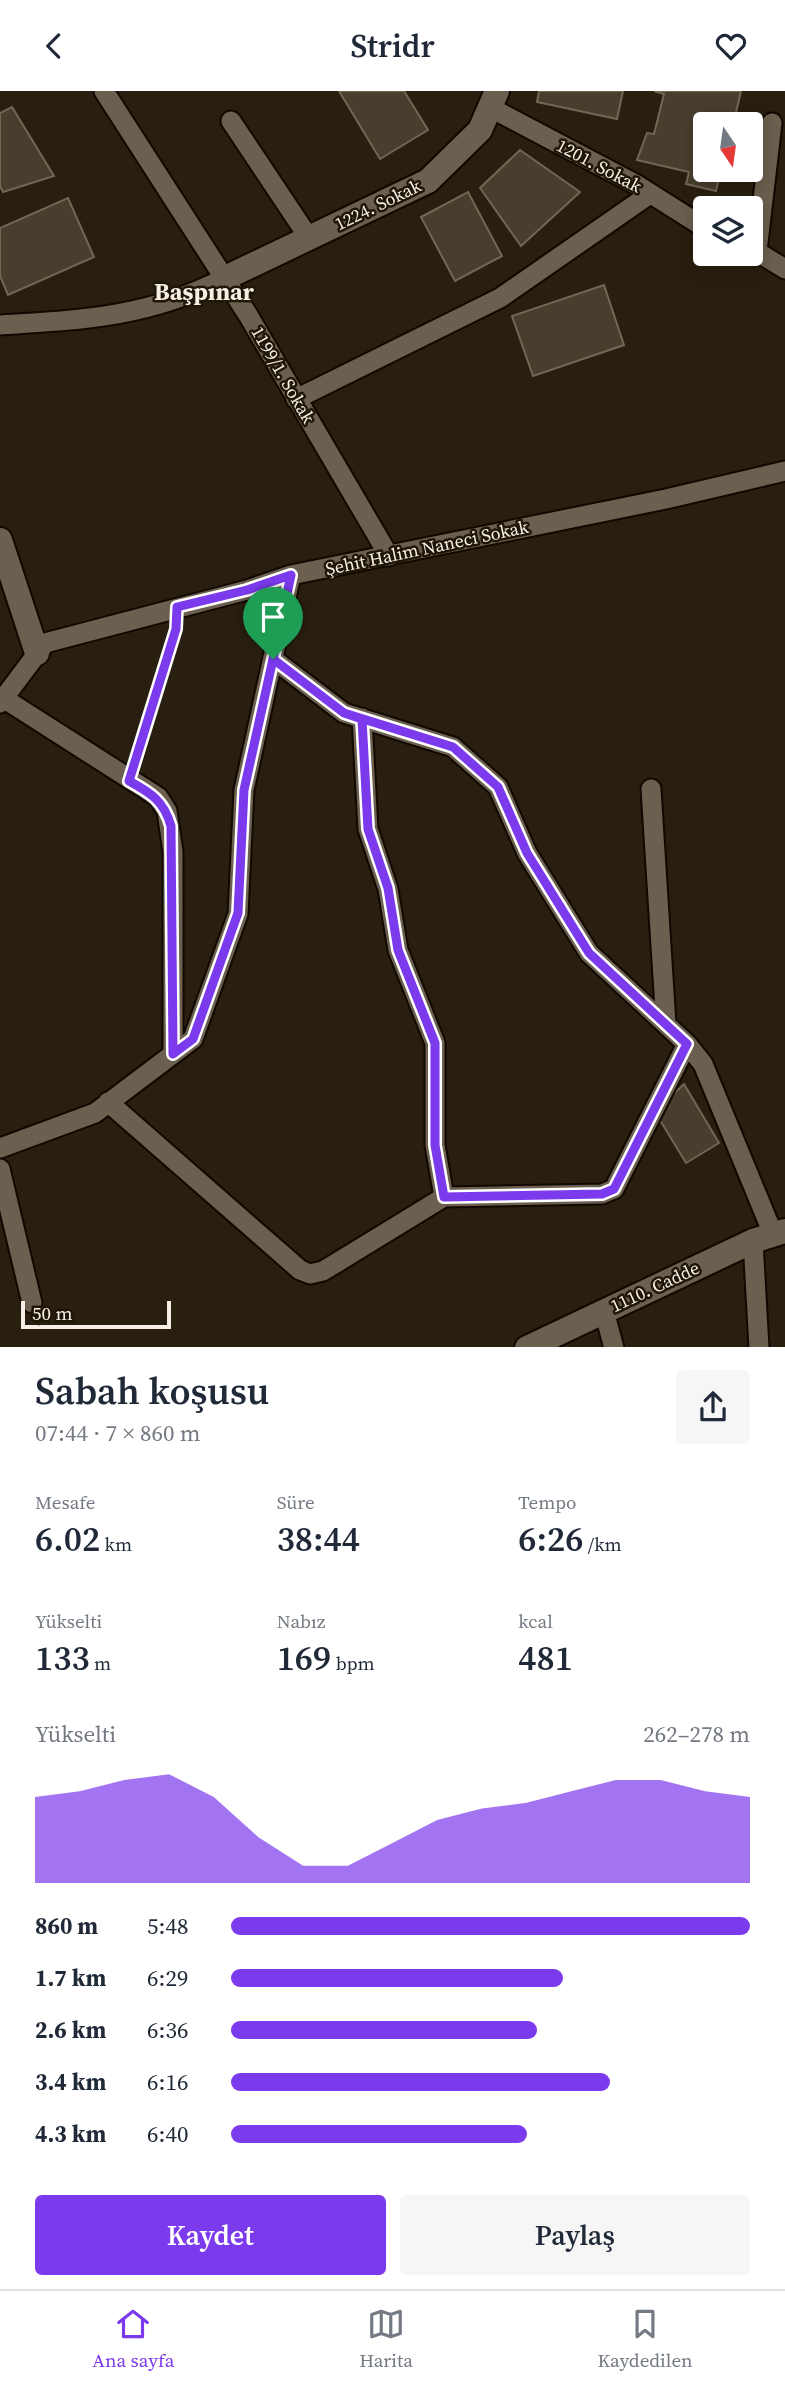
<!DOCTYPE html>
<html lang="tr">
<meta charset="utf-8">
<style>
:root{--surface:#fff;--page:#f6f6f7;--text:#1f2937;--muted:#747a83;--line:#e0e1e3;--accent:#7c3aed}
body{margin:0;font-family:"Source Serif 4",serif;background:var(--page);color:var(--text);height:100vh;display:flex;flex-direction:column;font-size:26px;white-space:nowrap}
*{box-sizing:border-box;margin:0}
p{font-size:23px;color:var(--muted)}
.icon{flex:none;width:38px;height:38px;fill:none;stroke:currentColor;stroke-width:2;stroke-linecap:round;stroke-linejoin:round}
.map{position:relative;height:1256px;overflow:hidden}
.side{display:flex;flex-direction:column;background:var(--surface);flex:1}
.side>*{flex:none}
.needle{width:46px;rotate:167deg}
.controls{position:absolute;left:693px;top:21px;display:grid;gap:14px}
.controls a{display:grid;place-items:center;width:70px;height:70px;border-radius:7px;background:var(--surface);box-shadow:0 4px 18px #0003;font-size:35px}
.scale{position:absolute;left:21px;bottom:18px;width:150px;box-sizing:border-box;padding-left:7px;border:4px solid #f6efe6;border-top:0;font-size:19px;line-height:24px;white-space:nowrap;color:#f6efe6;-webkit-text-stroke:5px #1f1607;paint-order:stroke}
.pin{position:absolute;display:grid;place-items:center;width:60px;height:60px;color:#fff;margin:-72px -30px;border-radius:50% 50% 50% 0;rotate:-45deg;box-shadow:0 0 7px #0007}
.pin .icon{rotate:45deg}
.round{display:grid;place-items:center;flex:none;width:74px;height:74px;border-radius:7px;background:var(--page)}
.head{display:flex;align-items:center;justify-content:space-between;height:119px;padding:0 35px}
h1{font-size:38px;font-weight:600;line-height:52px}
.metrics{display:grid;grid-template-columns:repeat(3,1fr);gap:10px;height:119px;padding:7px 35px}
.metrics div{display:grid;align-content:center}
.metrics b{font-size:35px;font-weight:600}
.metrics small{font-size:19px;font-weight:400}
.metrics p{font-size:19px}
.chart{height:196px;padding:14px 35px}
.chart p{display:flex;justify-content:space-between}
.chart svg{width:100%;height:126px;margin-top:7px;fill:var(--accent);opacity:.7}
.action{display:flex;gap:14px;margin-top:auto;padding:14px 35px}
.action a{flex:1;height:80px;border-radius:7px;background:var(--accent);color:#fff;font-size:28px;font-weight:600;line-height:80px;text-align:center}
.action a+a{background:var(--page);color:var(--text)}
ul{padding:0 35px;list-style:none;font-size:23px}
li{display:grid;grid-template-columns:112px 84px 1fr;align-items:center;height:52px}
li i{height:18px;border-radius:9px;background:var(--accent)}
header{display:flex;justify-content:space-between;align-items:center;height:91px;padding:0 35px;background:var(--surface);font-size:32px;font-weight:600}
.tabs{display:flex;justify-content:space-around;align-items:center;height:98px;border-top:2px solid var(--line);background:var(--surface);font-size:19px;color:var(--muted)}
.tabs a{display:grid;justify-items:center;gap:4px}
.tabs .active{color:var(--accent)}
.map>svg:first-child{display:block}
</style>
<header><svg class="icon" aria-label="back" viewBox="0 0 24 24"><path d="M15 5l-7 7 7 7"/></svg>Stridr<svg class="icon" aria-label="heart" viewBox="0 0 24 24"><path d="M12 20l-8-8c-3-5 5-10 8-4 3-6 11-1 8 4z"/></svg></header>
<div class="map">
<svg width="785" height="1257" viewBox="0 0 785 1257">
<rect width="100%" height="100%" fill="#291f10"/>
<path fill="#493e2e" stroke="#726655" stroke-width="2" d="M339,0h65l24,39 -48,29z
M539,0h84l-6,28 -80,-17z
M654,0h87l-6,26 -6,-2 -2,9h-22v46h16l-5,21 -30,-7 3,-12 -52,-12 10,-27 7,1 10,-40z
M12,16l42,69 -51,16 -3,-6v-73z
M520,59l60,42 -59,54 -41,-58z
M468,101l34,64 -47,25 -34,-64z
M68,107l26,59 -86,38 -8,-19v-48z
M604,194l20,60 -91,31 -21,-60z
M684,993l35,59 -33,20 -31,-51z"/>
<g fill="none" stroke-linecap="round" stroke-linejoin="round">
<defs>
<path id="service" d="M129,690l47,-152 1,-21"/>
<path id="minor" d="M104,0l144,224 141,241
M491,17l146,77 68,43
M231,30l78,117
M751,157l34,21
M757,160l15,-128
M0,234c82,-5 148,-8 223,-46
M296,308l204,-101 150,-104
M273,568l71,54 109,34 45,40 29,66 62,100 98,91 16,20 70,170
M3,607l155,99 9,14 6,41v202
M0,612l45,-60 202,-53 44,-15 375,-76 119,-28
M362,627l6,111 20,60 10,61 37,93v102l9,52
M651,698l15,235
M108,1011l192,168 10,4 13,-3 121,-74 158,-3 12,-5 73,-145
M0,1057l95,-35 98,-74 45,-125 6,-124 47,-215
M0,1078l32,134
M753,1150l6,107
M604,1220l10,37"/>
<path id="tertiary" d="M223,188l205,-98 52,-51 17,-39
M0,449l37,113
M527,1257l226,-107 32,-10"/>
</defs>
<use href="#service" stroke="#110800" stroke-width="13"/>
<use href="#minor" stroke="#110800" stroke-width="23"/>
<use href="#tertiary" stroke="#110800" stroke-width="28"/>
<use href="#service" stroke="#6b5f4f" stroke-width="10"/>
<use href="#minor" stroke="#6b5f4f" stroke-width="19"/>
<use href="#tertiary" stroke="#6b5f4f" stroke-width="24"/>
</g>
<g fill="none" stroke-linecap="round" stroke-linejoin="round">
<defs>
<path id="route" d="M273,568l-29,131 -6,123 -45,126 -20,15 -2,-228c-7,-25 -20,-33 -42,-45l47,-152 1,-22 70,-17 44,-15 -18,84 71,54 18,6 6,110 20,59 10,62 37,93v102l9,52 158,-3 12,-5 73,-145 -98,-91 -62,-100 -29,-66 -45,-40 -109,-34 -71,-54"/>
</defs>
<use href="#route" stroke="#fff" stroke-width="14"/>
<use href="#route" stroke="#7c3aed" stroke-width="9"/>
</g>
<g text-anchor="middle" stroke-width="5" stroke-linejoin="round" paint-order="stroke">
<g font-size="18" fill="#f6efe6" stroke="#1f1607">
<text transform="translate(599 75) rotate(28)" y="6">1201. Sokak</text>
<text transform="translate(378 114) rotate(-26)" y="6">1224. Sokak</text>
<text transform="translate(283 284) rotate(60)" y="6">1199/1. Sokak</text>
<text transform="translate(427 457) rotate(-12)" y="6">Şehit Halim Naneci Sokak</text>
<text transform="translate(655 1196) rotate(-25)" y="6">1110. Cadde</text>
</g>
<g font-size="24" font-weight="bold" fill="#f6efe6" stroke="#1f1607">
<text x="204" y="209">Başpınar</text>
</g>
</g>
</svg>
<div class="controls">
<a><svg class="needle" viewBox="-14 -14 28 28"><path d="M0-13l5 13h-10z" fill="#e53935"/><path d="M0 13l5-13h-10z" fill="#747a83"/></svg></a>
<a><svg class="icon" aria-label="layers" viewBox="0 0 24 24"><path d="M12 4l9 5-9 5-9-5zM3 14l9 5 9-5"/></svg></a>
</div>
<div class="scale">50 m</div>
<div class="pin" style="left:273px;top:568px;background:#1e9e55"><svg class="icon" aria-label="arrive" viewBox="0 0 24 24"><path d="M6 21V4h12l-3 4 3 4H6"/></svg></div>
</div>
<section class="side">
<div class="head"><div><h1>Sabah koşusu</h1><p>07:44 · 7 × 860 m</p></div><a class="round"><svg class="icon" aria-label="share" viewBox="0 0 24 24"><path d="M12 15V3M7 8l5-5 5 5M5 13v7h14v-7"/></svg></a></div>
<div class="metrics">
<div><p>Mesafe</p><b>6.02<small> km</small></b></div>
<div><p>Süre</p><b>38:44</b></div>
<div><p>Tempo</p><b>6:26<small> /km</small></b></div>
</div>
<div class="metrics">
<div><p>Yükselti</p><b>133<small> m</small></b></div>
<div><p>Nabız</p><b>169<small> bpm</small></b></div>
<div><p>kcal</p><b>481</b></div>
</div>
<div class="chart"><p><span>Yükselti</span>262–278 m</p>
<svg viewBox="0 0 160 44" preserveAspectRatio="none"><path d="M0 44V14L10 12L20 8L30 6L40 14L50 28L60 38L70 38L80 30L90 22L100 18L110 16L120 12L130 8L140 8L150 12L160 14V44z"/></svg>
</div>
<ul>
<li><b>860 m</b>5:48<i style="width:100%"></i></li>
<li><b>1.7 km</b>6:29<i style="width:64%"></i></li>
<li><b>2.6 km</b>6:36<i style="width:59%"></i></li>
<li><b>3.4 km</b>6:16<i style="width:73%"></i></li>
<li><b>4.3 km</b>6:40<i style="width:57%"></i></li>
</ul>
<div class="action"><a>Kaydet</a><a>Paylaş</a></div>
</section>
<nav class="tabs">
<a class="active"><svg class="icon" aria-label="home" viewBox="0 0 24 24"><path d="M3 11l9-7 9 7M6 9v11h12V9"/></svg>Ana sayfa</a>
<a><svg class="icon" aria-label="map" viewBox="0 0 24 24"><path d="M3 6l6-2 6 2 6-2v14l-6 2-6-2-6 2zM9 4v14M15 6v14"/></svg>Harita</a>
<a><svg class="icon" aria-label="saved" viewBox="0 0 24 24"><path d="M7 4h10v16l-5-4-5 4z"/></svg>Kaydedilen</a>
</nav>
